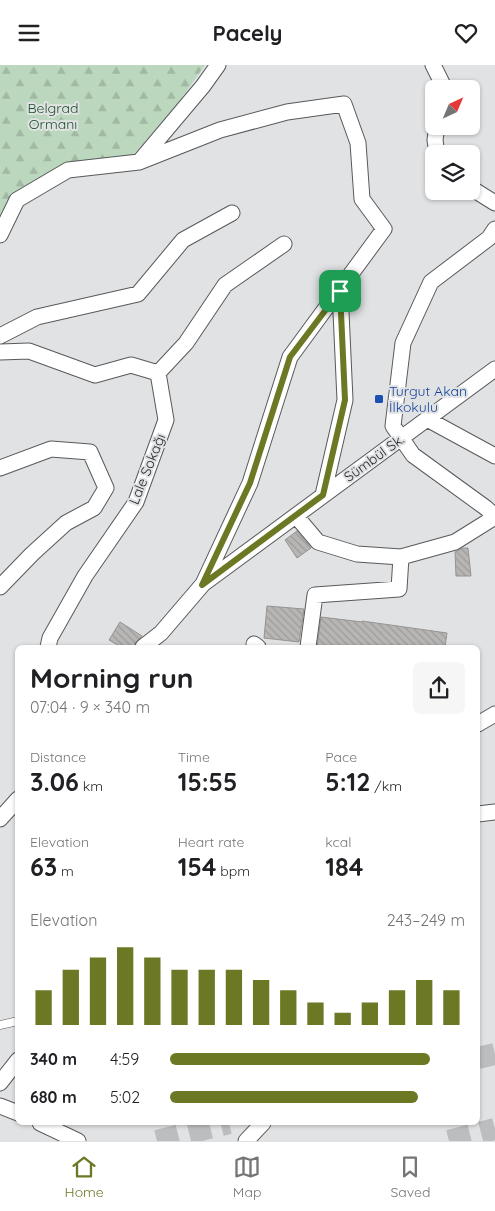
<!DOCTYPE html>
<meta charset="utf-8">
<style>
:root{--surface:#fff;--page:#f6f6f6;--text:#202124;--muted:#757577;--line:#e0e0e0;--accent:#6c7823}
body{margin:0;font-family:Quicksand,sans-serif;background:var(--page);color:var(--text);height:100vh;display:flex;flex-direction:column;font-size:19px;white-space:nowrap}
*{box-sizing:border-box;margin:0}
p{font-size:16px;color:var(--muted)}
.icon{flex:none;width:28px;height:28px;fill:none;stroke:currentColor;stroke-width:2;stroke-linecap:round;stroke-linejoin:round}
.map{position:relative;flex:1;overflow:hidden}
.drawer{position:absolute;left:15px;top:580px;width:465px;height:480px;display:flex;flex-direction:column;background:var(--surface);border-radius:8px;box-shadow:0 1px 4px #0004}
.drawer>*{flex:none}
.needle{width:32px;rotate:44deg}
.buttons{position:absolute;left:425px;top:15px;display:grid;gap:10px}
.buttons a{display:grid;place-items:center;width:55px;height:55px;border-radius:8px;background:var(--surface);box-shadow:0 1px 4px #0004;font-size:25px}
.pin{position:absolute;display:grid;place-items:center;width:42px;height:42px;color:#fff;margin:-21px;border-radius:10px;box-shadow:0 2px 8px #0006}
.round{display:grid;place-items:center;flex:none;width:52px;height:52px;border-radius:8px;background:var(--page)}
.summary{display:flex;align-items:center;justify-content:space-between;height:85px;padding:0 15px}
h1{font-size:28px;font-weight:700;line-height:38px}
.figures{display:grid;grid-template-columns:repeat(3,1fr);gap:8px;height:85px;padding:5px 15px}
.figures div{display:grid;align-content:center}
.figures b{font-size:25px;font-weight:700}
.figures small{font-size:14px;font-weight:400}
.figures p{font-size:14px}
.chart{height:140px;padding:10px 15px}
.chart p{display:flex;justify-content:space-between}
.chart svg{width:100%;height:90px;margin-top:5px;stroke:var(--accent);stroke-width:6}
ul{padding:0 15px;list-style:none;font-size:16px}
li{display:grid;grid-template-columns:80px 60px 1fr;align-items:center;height:38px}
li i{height:12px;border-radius:6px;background:var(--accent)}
header{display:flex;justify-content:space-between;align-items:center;height:65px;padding:0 15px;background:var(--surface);font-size:22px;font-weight:700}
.dock{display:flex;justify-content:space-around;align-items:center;height:70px;border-top:1px solid var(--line);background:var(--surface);font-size:14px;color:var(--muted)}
.dock a{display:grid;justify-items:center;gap:2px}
.dock .current{color:var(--accent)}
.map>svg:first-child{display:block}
</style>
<header><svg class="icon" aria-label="menu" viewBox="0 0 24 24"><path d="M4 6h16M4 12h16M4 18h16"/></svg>Pacely<svg class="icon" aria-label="heart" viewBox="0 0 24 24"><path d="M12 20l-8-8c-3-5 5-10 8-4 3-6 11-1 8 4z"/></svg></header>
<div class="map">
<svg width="495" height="1076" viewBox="0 0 495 1076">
<defs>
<pattern id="forest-firs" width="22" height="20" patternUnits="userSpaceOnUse" patternTransform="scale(1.25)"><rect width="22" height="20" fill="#bbd7be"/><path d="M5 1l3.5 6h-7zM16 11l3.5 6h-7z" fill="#a1b9a3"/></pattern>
<pattern id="building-back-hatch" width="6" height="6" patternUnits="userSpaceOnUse" patternTransform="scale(1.25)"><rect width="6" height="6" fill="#b8b6b4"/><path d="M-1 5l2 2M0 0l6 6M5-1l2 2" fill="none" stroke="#9e9c9b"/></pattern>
</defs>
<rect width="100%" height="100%" fill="#e1e2e4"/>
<path fill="url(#forest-firs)" d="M0,0h205l-26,37 -47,54 -65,9 -67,56z"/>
<path fill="url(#building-back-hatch)" stroke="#969492" d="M297,466l14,17 -14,10 -12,-18z
M463,483h5l3,28h-15l-1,-24z
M267,541l37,3 -5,33 -35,-4z
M321,552l41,5v-1l85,12 -2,14h-128z
M120,557l22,14 -7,7 -1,4h-13l-12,-7z"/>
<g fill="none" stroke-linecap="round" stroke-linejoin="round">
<path stroke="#bcbdbf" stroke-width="22" stroke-dasharray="22 11" stroke-linecap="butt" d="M478,993l17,-4
M157,1076l72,-18
M449,1076l46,-12"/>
<defs>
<path id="service" d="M0,960l18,-4"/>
<path id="minor" d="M433,0l10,20 -1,4
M437,89l-2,-14 2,-14
M139,97l81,-32 67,-18 57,-8 14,39 4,56 22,30 -94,128 -40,126 -47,101
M471,123l24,15
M495,164l-6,9 -58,44 -28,61 -10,83 20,29 73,53 9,8
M0,170l17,-35 51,-30 71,-8 64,-76 15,-21
M0,271l37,-19 101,-23 45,-54 49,-27
M0,287l29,-1 66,24 36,-10 27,8 8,47 -30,82 -51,74 -35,62 -2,9
M158,308l28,-30 39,-58 59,-41
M427,354l68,37
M0,403l51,-19 39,3 16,36 -12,20 -28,15 -34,31 -32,33
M323,430l22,-95 -5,-110
M296,451l22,26 39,12 44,3 54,-15 40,-25
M254,579l4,3
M143,582l18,-14 42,-49 292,-215
M308,582l7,-52 84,-6 2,-32
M478,659l17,-10
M478,749l17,-2
M0,754l18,-20
M0,1018l18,-23
M0,1041l18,7
M40,1058l38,18
M246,1076l17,-18"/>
</defs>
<use href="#service" stroke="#58595b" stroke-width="9"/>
<use href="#minor" stroke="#58595b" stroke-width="17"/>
<use href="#service" stroke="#fff" stroke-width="8"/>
<use href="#minor" stroke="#fff" stroke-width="15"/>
</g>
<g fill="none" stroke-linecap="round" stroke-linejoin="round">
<defs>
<path id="route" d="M340,226l5,109 -22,95 -121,90 48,-102 40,-126z"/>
</defs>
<use href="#route" stroke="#fff" stroke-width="10"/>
<use href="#route" stroke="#6c7823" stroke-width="6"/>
</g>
<rect fill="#1a4fb4" stroke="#e1e2e4" stroke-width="2" x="374" y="329" width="10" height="10" rx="2.5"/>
<g text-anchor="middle" stroke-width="4" stroke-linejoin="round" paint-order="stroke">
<g font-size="14" fill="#1c5228" stroke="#e1e2e4">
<text x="53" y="48">Belgrad<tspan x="53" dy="16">Ormanı</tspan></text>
</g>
<g font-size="14" fill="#164399" stroke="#e1e2e4" text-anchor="start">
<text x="389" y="331">Turgut Akan<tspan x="389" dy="16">İlkokulu</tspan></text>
</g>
<g font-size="14" fill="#282829" stroke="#e1e2e4">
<text transform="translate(374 393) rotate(-36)" y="5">Sümbül Sk.</text>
<text transform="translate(147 404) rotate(-68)" y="5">Lale Sokağı</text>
</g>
</g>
</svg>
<div class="buttons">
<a><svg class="needle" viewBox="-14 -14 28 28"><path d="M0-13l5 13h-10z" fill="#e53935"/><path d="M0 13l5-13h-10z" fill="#757577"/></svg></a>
<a><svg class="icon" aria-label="layers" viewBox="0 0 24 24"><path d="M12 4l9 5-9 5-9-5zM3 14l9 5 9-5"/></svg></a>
</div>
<div class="pin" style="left:340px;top:226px;background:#1e9e55"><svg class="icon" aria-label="arrive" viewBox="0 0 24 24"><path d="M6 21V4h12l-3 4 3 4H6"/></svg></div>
<section class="drawer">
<div class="summary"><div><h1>Morning run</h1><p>07:04 · 9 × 340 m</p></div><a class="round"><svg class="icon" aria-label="share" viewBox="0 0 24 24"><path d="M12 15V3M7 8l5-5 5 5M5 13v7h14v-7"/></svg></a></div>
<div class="figures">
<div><p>Distance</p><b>3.06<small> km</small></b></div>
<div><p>Time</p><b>15:55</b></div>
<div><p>Pace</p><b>5:12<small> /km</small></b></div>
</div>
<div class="figures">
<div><p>Elevation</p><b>63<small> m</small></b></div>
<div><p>Heart rate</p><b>154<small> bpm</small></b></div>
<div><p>kcal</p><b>184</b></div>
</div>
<div class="chart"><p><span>Elevation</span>243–249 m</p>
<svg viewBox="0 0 160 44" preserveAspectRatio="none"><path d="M5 44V27M15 44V17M25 44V11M35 44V6M45 44V11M55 44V17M65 44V17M75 44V17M85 44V22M95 44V27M105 44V33M115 44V38M125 44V33M135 44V27M145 44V22M155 44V27"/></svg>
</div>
<ul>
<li><b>340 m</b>4:59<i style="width:88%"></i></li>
<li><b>680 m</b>5:02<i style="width:84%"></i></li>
</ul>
</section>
</div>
<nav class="dock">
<a class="current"><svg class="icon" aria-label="home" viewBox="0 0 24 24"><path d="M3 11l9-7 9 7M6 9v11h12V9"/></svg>Home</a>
<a><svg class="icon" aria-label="map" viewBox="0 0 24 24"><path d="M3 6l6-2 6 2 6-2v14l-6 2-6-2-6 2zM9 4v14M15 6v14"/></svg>Map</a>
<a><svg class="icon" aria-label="saved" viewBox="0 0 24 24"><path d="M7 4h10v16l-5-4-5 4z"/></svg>Saved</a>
</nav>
